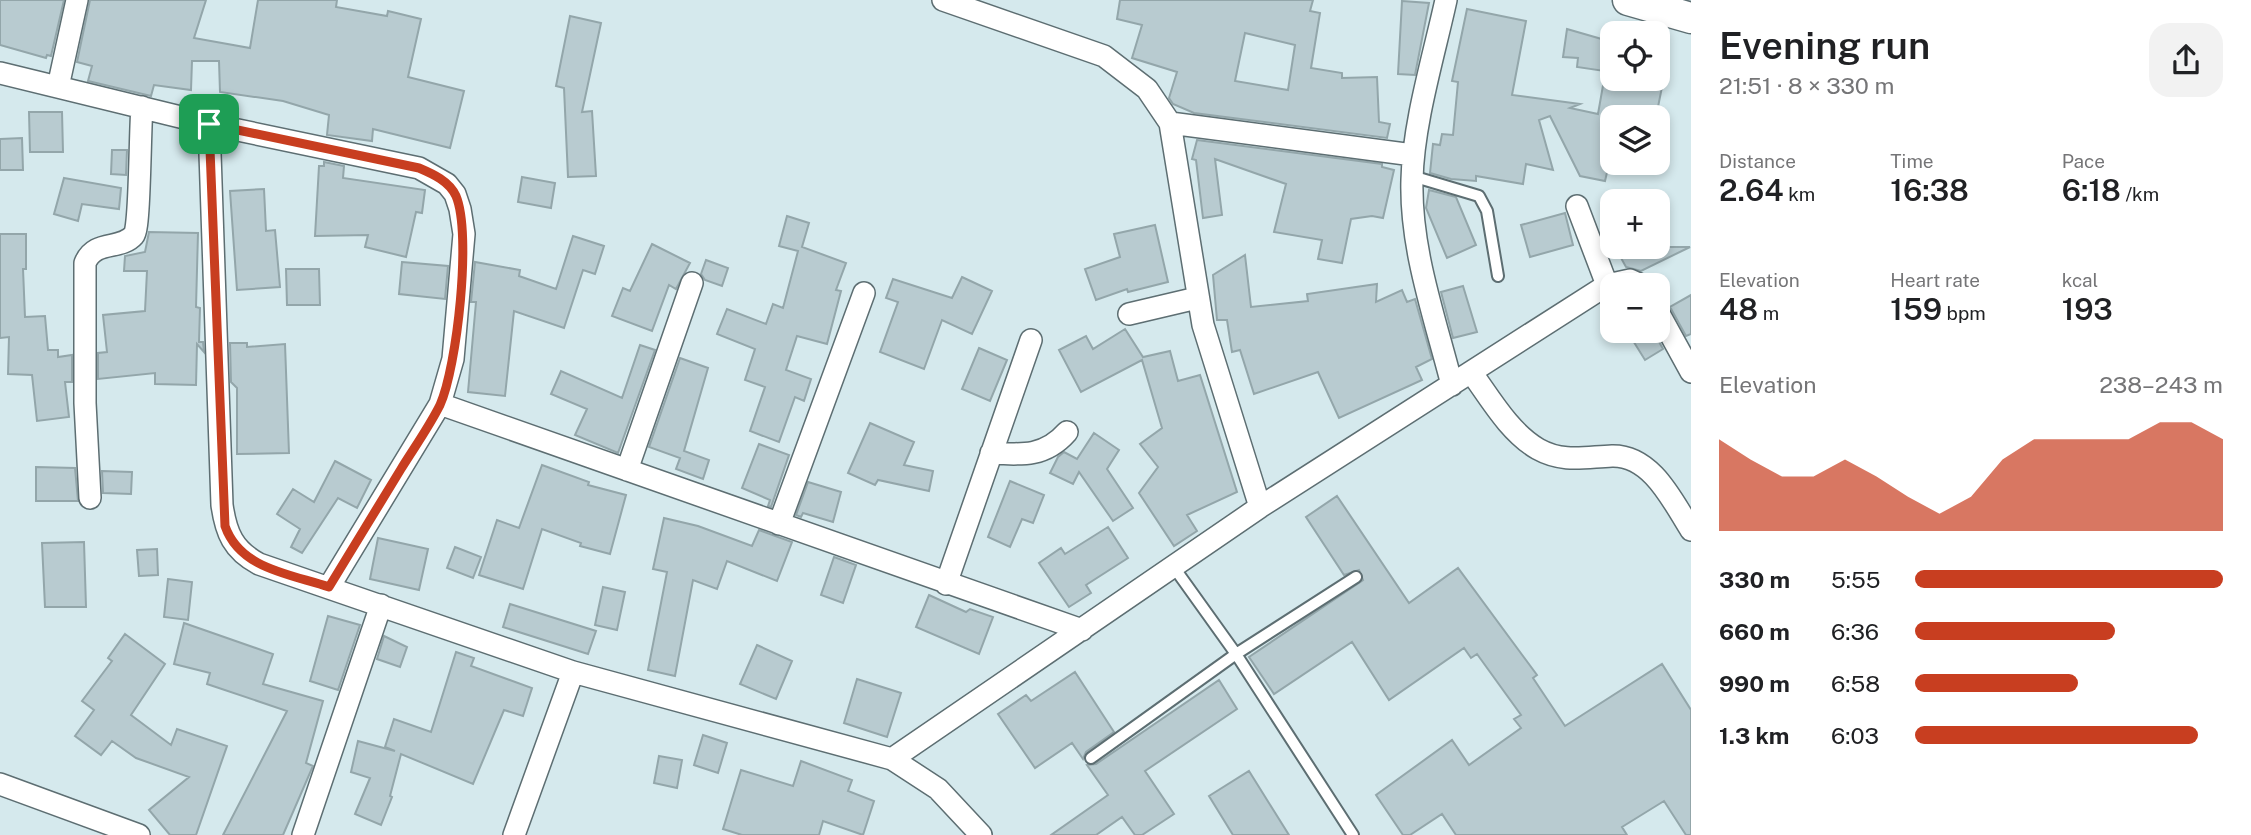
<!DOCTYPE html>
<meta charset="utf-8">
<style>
:root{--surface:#fff;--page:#f2f2f2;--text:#202124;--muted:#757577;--accent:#c83e20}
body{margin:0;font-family:"Public Sans",sans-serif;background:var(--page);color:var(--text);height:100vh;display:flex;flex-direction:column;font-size:26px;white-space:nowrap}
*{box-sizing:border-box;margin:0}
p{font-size:23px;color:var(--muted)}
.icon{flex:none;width:38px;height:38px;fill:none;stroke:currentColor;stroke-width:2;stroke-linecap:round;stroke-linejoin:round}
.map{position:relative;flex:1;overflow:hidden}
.sheet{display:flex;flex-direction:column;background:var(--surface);width:560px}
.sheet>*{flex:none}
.controls{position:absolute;left:1600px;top:21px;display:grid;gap:14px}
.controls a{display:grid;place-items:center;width:70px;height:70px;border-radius:14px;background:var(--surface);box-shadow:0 4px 10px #0003;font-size:35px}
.pin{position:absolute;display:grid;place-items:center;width:60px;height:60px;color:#fff;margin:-30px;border-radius:14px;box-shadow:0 4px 10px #0006}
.round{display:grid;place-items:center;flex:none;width:74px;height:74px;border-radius:21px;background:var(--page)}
.headline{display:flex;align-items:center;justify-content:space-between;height:119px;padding:0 28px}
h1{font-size:38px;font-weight:600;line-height:52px}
.metrics{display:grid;grid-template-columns:repeat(3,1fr);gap:10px;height:119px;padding:7px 28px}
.metrics div{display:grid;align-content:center}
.metrics b{font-size:30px;font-weight:600}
.metrics small{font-size:19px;font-weight:400}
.metrics p{font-size:19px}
.chart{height:196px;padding:14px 28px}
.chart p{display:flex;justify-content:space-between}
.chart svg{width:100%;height:126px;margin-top:7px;fill:var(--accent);opacity:.7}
ul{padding:0 28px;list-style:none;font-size:23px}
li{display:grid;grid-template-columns:112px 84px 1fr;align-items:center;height:52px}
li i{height:18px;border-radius:9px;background:var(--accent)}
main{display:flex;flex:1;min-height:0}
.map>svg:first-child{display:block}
</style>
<main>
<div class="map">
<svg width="1691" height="835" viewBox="0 0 1691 835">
<rect width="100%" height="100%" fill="#d5e9ed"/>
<path fill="#b8cbd0" stroke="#93a6aa" stroke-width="2" fill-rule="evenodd" d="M0,0h64l-13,56 -4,-1 -1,3 -46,-13z
M90,0h116l-12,38 56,10 8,-48h79l-1,7 51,9 1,-5 33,8 -13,58 56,14 -14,57 -77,-19 -1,12 -45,-6 2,-20 -46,-14 -63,-9 -1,-31h-27l-1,29 -37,-5 -3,11 -63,-15 4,-15 -15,-4z
M1120,0h193l-3,11 10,2 -9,55 31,5v5l35,-1 2,45 11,2 -3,14 -193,-25 -21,-9 -4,-6 8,-26 -45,-14 10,-33 -25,-6zM1245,33l50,12 -7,45 -53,-9z
M1402,1l27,2 -14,72 -17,-1z
M1467,9l59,12 -14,74 68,9 -10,4 28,6 7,-40 7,2v3h47l-1,7 4,1 -6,30h-45l1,34 -7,30 -25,-5 -30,-60 -11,4 14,50 -27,-6 -3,20 -47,-8v5l-25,-2 -21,-6 3,-29 7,1 2,-11 11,1 5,-53 -6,-1z
M570,16l31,7 -19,89 10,-1 4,65 -28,1 -4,-89 -8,-2z
M1567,29l45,13 -8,29 -27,-4 1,-9 -15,-1z
M29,112h33l1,40h-33z
M22,138l1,32h-23v-31z
M1197,140l185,24v3l12,3 -11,48 -11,-2 -21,3 -9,44 -24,-4 4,-19 -48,-8 12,-48 -71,-25 7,56 -19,3 -7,-58 -4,-1z
M112,150h15l-1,25 -15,-1z
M324,162l20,4 -1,12 82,12 -3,23 -6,-1 -10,45 -41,-10 3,-12 -53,1 4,-70h5z
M522,177l33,6 -4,25 -33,-6z
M64,178l57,10 -2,21 -37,-5 -4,17 -24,-7z
M264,189l2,42 9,-1 5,57 -43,3 -7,-99z
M1429,190l27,7 20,48 -29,13 -21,-50z
M1565,213l8,32 -43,12 -9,-32z
M787,216l22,7 -7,24 44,16 -10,27 5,1 -14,53 -30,-8 -11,34 25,9 -7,22 -9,-4 -16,45 -29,-11 15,-44 -20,-7 10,-31 -38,-15 10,-25 39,15 7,-20 10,4 15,-57 -19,-5z
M1155,225l13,57 -40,10 -1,-3 -31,11 -11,-31 35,-12 -6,-23z
M149,232l49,1 -2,74 4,1 -1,34h4l1,10 -7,-8 -1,41 -41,-1v-11l-57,6v-26l9,-1 -4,-37 42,-4 2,-40h-23l1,-15 20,-4z
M0,234h26v35h-3l2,48 20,-1 3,34h10v7l14,-2v27h-7l4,35 -32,4 -5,-46 -24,-1 1,-37 -9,1z
M573,236l31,10 -9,28 -12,-4 -19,58 -50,-17 -9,85 -37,-4 8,-90h-5l4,-40 45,8 -1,6 37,13z
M652,244l38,19 -14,26 -7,-4 -17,46 -40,-15 11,-28 7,3z
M1615,247h75l-49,24 -15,-4z
M1245,255l6,52 57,-6 -1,-7 70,-10 -1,18 26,-12 5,12 8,-3 17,60 -16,8 6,13 -83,38 -21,-46 -64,22 -14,-44 -8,2 -5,-32h-10l-4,-45z
M706,260l22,8 -6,18 -17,-6 -4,-6z
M402,262l46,4 -3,33 -46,-5z
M286,269h33l1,36h-33z
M962,277l30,14 -20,43 -30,-14 -18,49 -44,-17 18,-50 -12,-4 7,-19 59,19z
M1463,286l14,46 -24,6 -12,-46z
M1691,295v39l-5,2 -16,-29z
M1125,329l18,28 27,-6 8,30 22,-6 37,117 -50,23 10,16 -23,15 -35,-53 19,-26 -18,-23 22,-16 -20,-68 -61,32 -22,-42 27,-14 7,13z
M1627,331h26l10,18 -18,11z
M230,343h17v4l38,-3 4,109 -52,1v-66l-6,-6z
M640,345l15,5 -37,103 -43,-18 12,-26 -36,-15 10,-23 61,27z
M979,348l28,12 -17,41 -28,-12z
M680,358l28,10 -24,83 25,9 -6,19 -27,-10 4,-11 -31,-11z
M870,423l44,19 -10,23 29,6 -4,20 -51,-11 -3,5 -27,-12z
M1094,433l25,17 -12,19 26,39 -20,13 -34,-49 -6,12 -23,-11 8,-16 6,-5 13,7z
M759,444l30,11 -18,52 -3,-1 2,-6 -28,-12z
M335,461l36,19 -14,28 -19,-10 -36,55 -11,-6 9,-18 -23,-15 16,-25 21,13z
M542,465l47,17 -1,3 38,10 -16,59 -30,-8 1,-3 -39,-14 -19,60 -44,-14 18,-55 22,8z
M36,467l39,1 3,33h-42z
M102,471l30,1 -1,22 -28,-1z
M1010,481l34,14 -11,28 -11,-4 -12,28 -22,-10z
M808,482l33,10 -8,30 -30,-9 -2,4 -5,-2z
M1337,496l72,107 49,-35 79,107 -4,3 32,48 97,-62 29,46v125h-5l-22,-34 -42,26 5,8h-171l-14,-21 -32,21h-7l-27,-40 76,-55 17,25 52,-37 -7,-9 7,-4 -44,-61 -6,4 -7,-10 -75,52 -37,-58 -78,52 -25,-37 114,-77 -4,-10 -15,5 -38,-58z
M664,518l34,8 54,20 7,-16 33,12 -15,39 -50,-20 -10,28 -24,-9 -18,96 -27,-6 19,-98 -14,-3z
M1108,527l20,31 -42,27 5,8 -22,14 -30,-44 22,-15 4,6z
M378,538l50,11 -9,41 -49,-11z
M84,542l2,65h-41l-3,-64z
M455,547l26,10 -8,21 -26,-10z
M157,549l1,26 -19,1 -2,-26z
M834,557l22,8 -13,38 -22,-8z
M168,579l24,3 -4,38 -24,-3z
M603,587l22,5 -8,38 -22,-5z
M929,595l37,17 4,-3 23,8 -14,37 -63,-27z
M510,604l86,27 -8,23 -85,-27z
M328,616l32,9 -22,65 -28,-9z
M184,623l89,31 -10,30 60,17 -17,62 7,3 -30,69h-60l64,-124 -80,-27 3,-11 -36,-9z
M125,634l40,30 -34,51 40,30 6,-16 50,17 -31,89h-26l-21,-25 40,-33 -53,-19 -24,-17 -11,14 -26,-19 19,-26 -12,-9 30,-40 -4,-3z
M384,636l23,11 -7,20 -23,-8z
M757,645l35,16 -16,38 -36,-15z
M456,652l18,6 -3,8 61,22 -9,28 -19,-6 -31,74 -72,-30 -11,42 2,1 -11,28 -26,-11 15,-36 -19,-6 7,-31 37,10 -10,-4 9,-28 37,13z
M1075,672l39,60 -28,20 -3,7 -11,-16 -37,25 -37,-54 28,-19 5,6z
M857,679l44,14 -14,44 -43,-14z
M1219,680l18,29 -92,62 29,43 -32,21h-7l-13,-18 -26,18h-45l57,-40 -21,-30 9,-1z
M703,735l24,8 -9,30 -24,-8z
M659,756l23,4 -5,28 -23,-5z
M801,761l51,19 -4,11 26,10 -11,34 -40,-14 -4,14h-77l-19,-6 18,-59 52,16z
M1249,771l40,64h-56l-24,-39z"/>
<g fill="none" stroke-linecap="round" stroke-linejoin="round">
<defs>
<path id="lane" d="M1412,176l67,20 8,15 11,65
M1173,566l63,88 117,181
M1091,758l145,-104 120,-77"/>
<path id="street" d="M943,0l161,56 43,33 23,34 33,202 57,182
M1446,0c-12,55 -33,124 -34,180 -2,69 23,138 40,205
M0,73l209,51 210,44 28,16 8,10 5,15 4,25 -11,125 -13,45 -111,183
M58,87l19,-87
M1170,123l243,32
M209,124l13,381c4,28 11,45 37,59l314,108 319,87 46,30 43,46
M1577,206l30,79
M1657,310l34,62
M1129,314l68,-16
M1471,372c19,26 38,60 67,77 25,14 47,8 74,7 40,-1 61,46 79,74
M440,404l642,226
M991,453c31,2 54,4 76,-21
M627,470l65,-187
M90,498l-5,-95v-140c10,-24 35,-12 49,-28 6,-6 6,-110 8,-128
M779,524l85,-231
M946,584l85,-244
M892,759l368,-252 347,-222 23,-5 11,5
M0,784l139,51
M303,835l78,-230
M514,835l59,-163"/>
<path id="secondary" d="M1628,0l63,18"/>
</defs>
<use href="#lane" stroke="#5d6e72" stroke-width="14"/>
<use href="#street" stroke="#5d6e72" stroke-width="24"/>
<use href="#secondary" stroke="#5d6e72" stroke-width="33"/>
<use href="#lane" stroke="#fff" stroke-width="10"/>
<use href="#street" stroke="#fff" stroke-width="21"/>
<use href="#secondary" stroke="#fff" stroke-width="30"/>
</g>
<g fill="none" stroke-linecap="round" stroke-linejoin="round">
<defs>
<path id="route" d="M209,124l210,44c14,6 30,13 37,28 16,38 1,171 -16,209 -11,22 -26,43 -39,64 -24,39 -48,79 -72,118 -39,-13 -89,-18 -104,-61z"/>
</defs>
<use href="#route" stroke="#fff" stroke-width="14"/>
<use href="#route" stroke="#c83e20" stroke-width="9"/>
</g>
</svg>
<div class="controls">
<a><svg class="icon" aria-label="locate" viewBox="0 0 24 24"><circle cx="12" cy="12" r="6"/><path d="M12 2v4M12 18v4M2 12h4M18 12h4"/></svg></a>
<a><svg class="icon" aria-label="layers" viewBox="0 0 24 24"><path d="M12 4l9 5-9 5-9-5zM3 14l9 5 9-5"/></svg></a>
<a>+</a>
<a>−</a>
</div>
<div class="pin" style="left:209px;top:124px;background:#1e9e55"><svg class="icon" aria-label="arrive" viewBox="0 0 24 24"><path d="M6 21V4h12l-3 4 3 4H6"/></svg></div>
</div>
<section class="sheet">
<div class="headline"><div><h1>Evening run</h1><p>21:51 · 8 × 330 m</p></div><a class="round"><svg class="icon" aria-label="share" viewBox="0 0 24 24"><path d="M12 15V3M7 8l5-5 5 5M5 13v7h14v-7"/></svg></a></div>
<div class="metrics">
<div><p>Distance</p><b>2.64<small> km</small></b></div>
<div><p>Time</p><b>16:38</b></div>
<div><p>Pace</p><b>6:18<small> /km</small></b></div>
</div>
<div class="metrics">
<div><p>Elevation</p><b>48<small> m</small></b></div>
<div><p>Heart rate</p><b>159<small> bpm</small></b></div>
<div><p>kcal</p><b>193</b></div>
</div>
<div class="chart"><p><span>Elevation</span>238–243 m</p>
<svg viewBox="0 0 160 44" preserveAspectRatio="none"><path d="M0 44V12L10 19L20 25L30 25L40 19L50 25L60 32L70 38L80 32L90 19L100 12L110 12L120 12L130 12L140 6L150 6L160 12V44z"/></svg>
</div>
<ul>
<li><b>330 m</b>5:55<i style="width:100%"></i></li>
<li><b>660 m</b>6:36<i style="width:65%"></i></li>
<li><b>990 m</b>6:58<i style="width:53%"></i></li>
<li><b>1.3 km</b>6:03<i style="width:92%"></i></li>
</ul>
</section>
</main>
